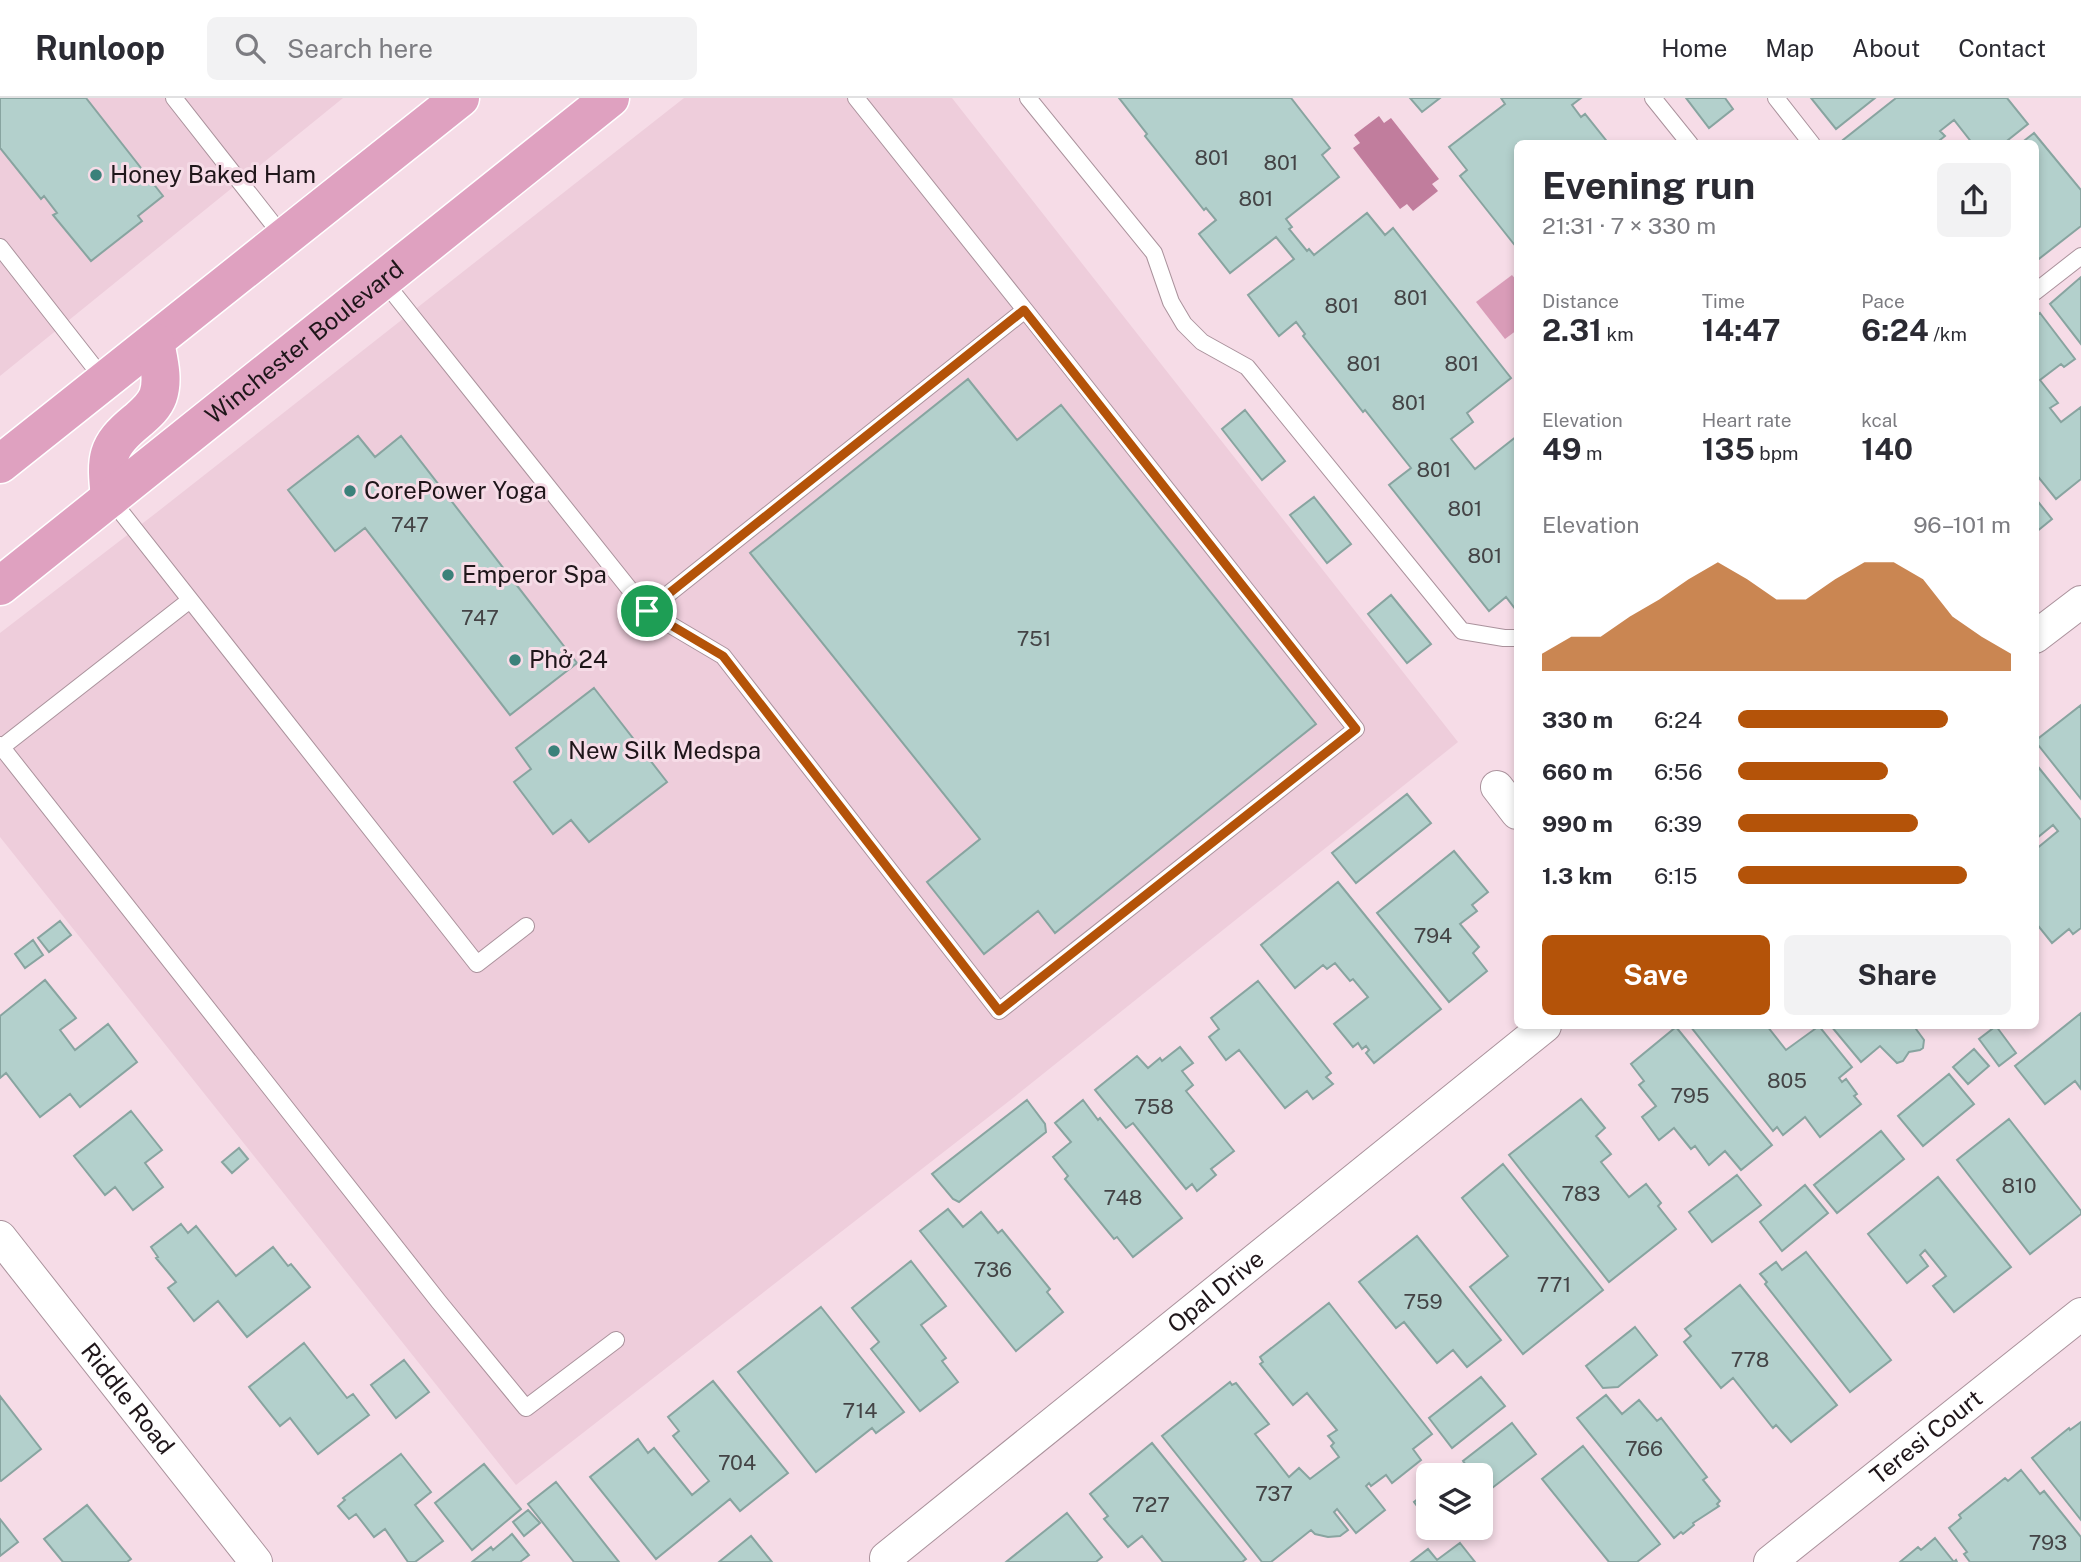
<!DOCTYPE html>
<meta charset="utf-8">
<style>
:root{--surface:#fff;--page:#f2f2f3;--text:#2b2b33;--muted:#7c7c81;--line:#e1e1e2;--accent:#b45309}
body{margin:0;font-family:"Public Sans",sans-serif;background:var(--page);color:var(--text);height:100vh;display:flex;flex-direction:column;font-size:26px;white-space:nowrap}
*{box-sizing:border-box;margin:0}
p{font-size:23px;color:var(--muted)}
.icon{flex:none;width:38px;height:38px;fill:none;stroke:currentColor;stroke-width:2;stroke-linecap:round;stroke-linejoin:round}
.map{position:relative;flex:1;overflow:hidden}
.details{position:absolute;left:1514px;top:42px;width:525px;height:889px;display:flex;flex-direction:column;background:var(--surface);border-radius:10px;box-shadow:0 4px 10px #0003}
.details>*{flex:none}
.controls{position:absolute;left:1416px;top:1365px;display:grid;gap:14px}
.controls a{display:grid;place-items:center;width:77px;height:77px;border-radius:10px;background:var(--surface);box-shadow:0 4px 10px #0003;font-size:35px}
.pin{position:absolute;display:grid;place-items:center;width:60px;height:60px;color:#fff;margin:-30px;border:4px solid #fff;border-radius:50%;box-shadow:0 2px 7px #0007}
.round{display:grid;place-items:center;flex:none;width:74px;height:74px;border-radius:10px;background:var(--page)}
.headline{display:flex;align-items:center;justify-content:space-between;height:119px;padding:0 28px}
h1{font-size:38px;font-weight:700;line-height:52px}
.metrics{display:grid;grid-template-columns:repeat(3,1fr);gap:10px;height:119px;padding:7px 28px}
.metrics div{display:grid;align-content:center}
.metrics b{font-size:30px;font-weight:700}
.metrics small{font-size:19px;font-weight:400}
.metrics p{font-size:19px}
.chart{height:196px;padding:14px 28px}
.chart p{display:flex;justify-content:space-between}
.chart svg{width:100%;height:126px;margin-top:7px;fill:var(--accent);opacity:.7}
.button{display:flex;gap:14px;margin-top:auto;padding:14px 28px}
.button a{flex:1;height:80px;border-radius:10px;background:var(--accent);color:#fff;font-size:28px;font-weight:700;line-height:80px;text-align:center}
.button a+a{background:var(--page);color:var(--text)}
ul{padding:0 28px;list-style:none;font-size:23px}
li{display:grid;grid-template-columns:112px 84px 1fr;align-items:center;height:52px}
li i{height:18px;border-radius:9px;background:var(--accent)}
header{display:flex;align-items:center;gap:42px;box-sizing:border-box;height:98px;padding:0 35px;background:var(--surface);border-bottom:2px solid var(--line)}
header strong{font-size:33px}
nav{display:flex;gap:38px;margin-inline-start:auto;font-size:24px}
.search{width:490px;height:63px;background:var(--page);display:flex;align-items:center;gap:18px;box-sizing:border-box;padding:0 24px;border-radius:10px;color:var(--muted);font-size:26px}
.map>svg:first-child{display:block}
</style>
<header>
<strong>Runloop</strong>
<div class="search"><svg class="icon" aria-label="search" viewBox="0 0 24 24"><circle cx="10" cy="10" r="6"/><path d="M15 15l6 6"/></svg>Search here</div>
<nav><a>Home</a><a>Map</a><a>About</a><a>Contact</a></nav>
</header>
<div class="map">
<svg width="2081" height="1464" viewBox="0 0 2081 1464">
<rect width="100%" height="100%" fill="#f6dce7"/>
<path fill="#eecddb" d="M0,0h343l-343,278z
M684,0h268l506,644 -445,356 -497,387 -516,-648v-204l156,-120z"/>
<path fill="#d99cb8" d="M1512,177l5,6v49l-12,9 -29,-37z"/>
<path fill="#c17d9d" d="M1379,18l5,7 7,-5 48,61 -7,5 6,7 -25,20 -6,-7 -7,5 -47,-61 7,-5 -6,-8z"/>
<path fill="#b3d0cc" stroke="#88a4a0" stroke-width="2" d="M0,0h86l77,98 -25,20 4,5 -51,40 -38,-46 4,-2 -13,-17 -3,3 -41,-51z
M1119,0h172l39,50 -8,7 17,22 -53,42 6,8 -3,2 18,22 2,-2 5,6 53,-42 18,22 8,-7 118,150 -44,35 6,9 -22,17 24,30 42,-33 -1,174 -10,-13 -17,14 -100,-126 22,-17 -46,-58 -2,2 -60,-76 2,-2 -9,-12 -17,14 -31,-41 46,-36 -18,-22 -46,36 -31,-39 17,-14 -10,-12 -2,2 -59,-74 2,-2z
M1410,0h30l-18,14z
M1501,0h80l-9,7 9,12 4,-3 24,30h-92v104l-57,-72 7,-6 -18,-23 56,-43z
M1686,0h39l8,11 -24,19z
M1811,0h64l-39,31z
M1896,0h111l21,26 -25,20h-30l-19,-24 -14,11 5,5 -10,8h-89l-3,-4z
M2034,35l47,57v36l-46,36v-118h-15z
M2081,179v67l-31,-40z
M2040,215l35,46 -11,8 -3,-3 -21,16 18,23 -8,5 11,14 20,-15v72l-25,20 -21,-26v-156z
M968,281l49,61 44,-35 255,319 -261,209 -17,-22 -54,43 -57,-72 53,-43 -230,-286z
M1245,312l40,51 -23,19 -40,-51z
M358,338l17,21 26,-21 176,227 -67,52 -145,-187 -30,23 -47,-61z
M1314,399l37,47 -24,19 -37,-48z
M2035,400l17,21 -17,14z
M1391,497l40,49 -24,19 -39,-49z
M594,590l73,94 -78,60 -18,-22 -18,14 -39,-52 17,-13 -15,-21z
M2081,607v94l-46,-58z
M2035,665l46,57v108l-8,6 -4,-5 -17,14 -17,-21v-72l23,-19 -5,-6 -16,13 -2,-3z
M1407,696l24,29 -75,60 -24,-30z
M1454,753l34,41 -16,13 5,6 -17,13 19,23 -6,6 14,18 -38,31 -72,-89z
M1338,784l103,127 -67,54 -8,-10 3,-3 -3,-4 -4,3 -4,-6 -5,4 -19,-23 34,-27 -15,-18 -3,2 -15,-18 -8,6 -4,-4 -28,23 -34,-43z
M60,823l11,14 -22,17 -11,-14z
M33,842l10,15 -18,13 -10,-14z
M45,882l31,38 -16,12 15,20 33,-26 29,38 -57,45 -10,-13 -30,23 -34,-44 -6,5v-62z
M1258,883l73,92 -5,4 7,7 -20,15 -6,-8 -22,17 -46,-58 -13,10 -17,-23 10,-8 -8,-11z
M2081,915v76l-6,-8 -30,23 -30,-38z
M1693,928h74l19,24 33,-24 33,41 -13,11 3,4 4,-3 11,15 -3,2 7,8 -41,33 -15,-20 -22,18 -6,-8 -4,4 -82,-104z
M1831,928h89l-4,3 8,11 -1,8 -3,2 -11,2 -6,9 -6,2 -17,-17 -19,16z
M1996,928l20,27 -17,13 -20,-27z
M1676,929l96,118 -31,25 -16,-19 -16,14 -14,-19 -4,3 -17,-21 -15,12 -17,-23 14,-11 -17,-21 5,-4 -13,-17z
M1180,949l13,16 -11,8 11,14 -7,6 48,60 -23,18 5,6 -19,16 -5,-7 -6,5 -53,-66 -7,5 -31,-38 42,-34 11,12 12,-10 2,3z
M1974,951l15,17 -21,18 -15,-17z
M1949,976l25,30 -51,42 -25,-30z
M1581,1001l24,29 -9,8 15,18 -10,8 28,35 17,-13 15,19 -3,3 18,23 -67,53 -100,-127z
M1027,1002l18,24 1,8 -87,70 -6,-3 -21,-25z
M1083,1002l15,20 2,-2 82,100 -49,39 -16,-20 -3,2 -49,-60 3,-3 -15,-19 18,-15 -16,-19z
M131,1013l31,39 -17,13 18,24 -30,23 -18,-23 -10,8 -31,-39z
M2009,1021l72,92v3l-51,40 -73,-94z
M1881,1033l23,28 -67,54 -23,-28z
M239,1050l9,11 -16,14 -10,-11z
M1503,1066l100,126 -80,64 -53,-67 38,-31 -46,-58z
M1737,1077l24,30 -49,37 -23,-30z
M1938,1079l73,90 -57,45 -21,-26 13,-10 -21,-26 -5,5 8,11 -21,17 -39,-49z
M1805,1087l23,28 -46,38 -22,-29z
M948,1111l15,18 18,-15 17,21 4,-3 48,59 -3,3 16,20 -47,39 -96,-120z
M181,1126l7,9 8,-7 40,50 37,-29 15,19 3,-2 19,23 -63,50 -29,-36 -24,20 -26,-33 8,-6 -20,-24 2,-1 -7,-10z
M1417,1138l84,104 -34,27 -14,-17 -16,13 -33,-41 -8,6 -37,-46z
M1806,1154l85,108 -41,32 -85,-108 2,-2 -7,-8 16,-12 6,8z
M911,1163l35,45 -25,19 25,33 -4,3 16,21 -38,29 -49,-62 8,-7 -27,-34z
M1740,1187l97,120 -46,37 -15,-17 -3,3 -40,-50 -12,10 -37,-46 7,-6 -6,-7z
M1329,1205l103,131 -19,15 8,11 -29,23 -6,-8 -15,11 -2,-3 -3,3 19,24 -29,23 -19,-24 -3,3 14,18 -8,6 -12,1 -13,-3 -4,-4 -40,32h-9l-100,-126 68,-54 2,3 4,-2 33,41 -14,10 34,43 10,-9 11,11 29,-22 -8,-11 3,-3 -6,-7 9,-6 -30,-37 -14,12 -33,-41 3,-2 -3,-5z
M821,1209l83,105 -28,21 -4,-5 -56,44 -78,-100z
M1635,1229l22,28 -39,32 -15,1 -17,-22z
M304,1245l43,55 6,-4 16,21 -51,39 -28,-36 -10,8 -31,-39z
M404,1262l25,32 -33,26 -25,-33z
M1481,1279l24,29 -53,42 -23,-30z
M713,1283l75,92 -48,38 -10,-12 -74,60 -66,-82 48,-38 10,14 6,-5 38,47 17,-14 -36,-45 6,-5 -11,-14z
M1606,1297l16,19 17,-14 18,21 4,-3 46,59 -4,3 17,21 -3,3 2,2 -26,17 1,2 -11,9 -2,-2 -7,6 -97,-120z
M0,1298l41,53 -40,32 -1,-1z
M2081,1324v98l-49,-62 37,-30 1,2z
M1512,1325l24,31 -49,38 -7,-8v-9h-6l-11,-14z
M1152,1345l94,116 -4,3h-79l-21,-26 -14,11 -24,-28 4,-3 -18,-22z
M1583,1348l77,98 -23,18h-28l-67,-83z
M401,1356l30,38 -16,13 28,36 -28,21h-7l-23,-33 -11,8 -18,-23 -7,5 -11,-13 7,-6 -2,-2z
M484,1366l37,45 -49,41 -37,-47z
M1462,1366l9,11h-23z
M2021,1372l19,24 4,-3 37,46v25h-111l-6,-8 3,-2 -18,-24 12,-10 -2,-3 46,-37 3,3z
M556,1384l63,80h-45l-46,-58z
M1428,1393v30l-14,-19z
M87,1407l44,54 -4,3h-64l-19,-23z
M528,1412l12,13 -16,13 -11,-14z
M1067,1415l35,44 -6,5h-90z
M0,1421l18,23 -18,14z
M512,1436l17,21 -9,7h-48l19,-15 2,3z
M751,1438l21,26h-53z
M1935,1440l19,24 2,-2 1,2h-57l18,-15 3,3z
M1460,1445l15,19h-64l17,-13 9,11z"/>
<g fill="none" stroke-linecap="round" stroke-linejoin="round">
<defs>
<path id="service" d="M174,0l110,140
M1028,0l126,155 17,49 13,22 18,18 45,25 215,264 42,7h13
M1653,0l37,46
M1776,0l36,46
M0,149l105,134
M383,182l264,331 378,-301 -169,-212
M2035,194l46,-36
M110,400l367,466 49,-38
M647,513l76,45 276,355 357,-282 -331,-419
M0,647l439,557 87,106 90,-68
M2,649l188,-147"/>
<g id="minor">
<path d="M2035,539l46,-35"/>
<path d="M1497,689l20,26"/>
<path id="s1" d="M0,1139l256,325"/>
<path id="s2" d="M889,1464l-3,-4 659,-532"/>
<path id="s3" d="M1770,1464l311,-248"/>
</g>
<g id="primary">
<path d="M0,366l460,-366"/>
<path d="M110,400c-4,-40 -5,-51 27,-77 8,-7 17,-14 21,-25 6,-17 0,-37 -3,-54"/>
<path id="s4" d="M0,488l610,-488"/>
</g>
</defs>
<use href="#service" stroke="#aa929c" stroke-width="18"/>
<use href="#minor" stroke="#aa929c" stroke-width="34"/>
<use href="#primary" stroke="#fff" stroke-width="41"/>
<use href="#service" stroke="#fff" stroke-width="16"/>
<use href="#minor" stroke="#fff" stroke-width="32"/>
<use href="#primary" stroke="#dfa1c0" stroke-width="38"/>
</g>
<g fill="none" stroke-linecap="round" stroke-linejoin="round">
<defs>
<path id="route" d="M1024,212l332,419 -357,282 -276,-355 -76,-45z"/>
</defs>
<use href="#route" stroke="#fff" stroke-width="14"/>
<use href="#route" stroke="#b45309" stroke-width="9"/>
</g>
<g fill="#3b817a" stroke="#f6dce7" stroke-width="2.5">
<circle cx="96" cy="77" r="7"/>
<circle cx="350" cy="393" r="7"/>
<circle cx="448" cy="477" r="7"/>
<circle cx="515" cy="562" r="7"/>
<circle cx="554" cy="653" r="7"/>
</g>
<g text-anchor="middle" stroke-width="6" stroke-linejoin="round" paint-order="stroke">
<g font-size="21" fill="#444446">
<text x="1212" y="67">801</text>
<text x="1281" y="72">801</text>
<text x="1256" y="108">801</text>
<text x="1411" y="207">801</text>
<text x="1342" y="215">801</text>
<text x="1364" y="273">801</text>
<text x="1462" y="273">801</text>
<text x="1409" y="312">801</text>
<text x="1434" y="379">801</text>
<text x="1465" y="418">801</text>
<text x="410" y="434">747</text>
<text x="1485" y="465">801</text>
<text x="480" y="527">747</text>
<text x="1034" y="548">751</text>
<text x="1433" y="845">794</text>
<text x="1787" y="990">805</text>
<text x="1690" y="1005">795</text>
<text x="1154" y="1016">758</text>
<text x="2019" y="1095">810</text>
<text x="1581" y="1103">783</text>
<text x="1123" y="1107">748</text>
<text x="993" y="1179">736</text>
<text x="1554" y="1194">771</text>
<text x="1423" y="1211">759</text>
<text x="1750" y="1269">778</text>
<text x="860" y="1320">714</text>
<text x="1644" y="1358">766</text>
<text x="737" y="1372">704</text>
<text x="1274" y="1403">737</text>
<text x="1151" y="1414">727</text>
<text x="2048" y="1452">793</text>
</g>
<g font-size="24" fill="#1f161a" stroke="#f6dce7" text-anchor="start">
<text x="110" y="85">Honey Baked Ham</text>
<text x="364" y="401">CorePower Yoga</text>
<text x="462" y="485">Emperor Spa</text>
<text x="529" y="570">Phở 24</text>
<text x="568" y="661">New Silk Medspa</text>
</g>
<g font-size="24" fill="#1f161a" stroke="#f6dce7">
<text dy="8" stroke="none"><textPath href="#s4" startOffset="390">Winchester Boulevard</textPath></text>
<text dy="8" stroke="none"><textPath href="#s2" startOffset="429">Opal Drive</textPath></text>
<text dy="8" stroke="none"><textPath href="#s1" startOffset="206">Riddle Road</textPath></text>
<text dy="8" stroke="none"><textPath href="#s3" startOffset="200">Teresi Court</textPath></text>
</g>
</g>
</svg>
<div class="controls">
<a><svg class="icon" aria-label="layers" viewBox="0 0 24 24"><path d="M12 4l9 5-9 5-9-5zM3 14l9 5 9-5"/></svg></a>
</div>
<div class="pin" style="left:647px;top:513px;background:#1e9e55"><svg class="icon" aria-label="arrive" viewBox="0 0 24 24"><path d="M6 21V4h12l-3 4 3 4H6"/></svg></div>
<section class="details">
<div class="headline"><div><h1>Evening run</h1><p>21:31 · 7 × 330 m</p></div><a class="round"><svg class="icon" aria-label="share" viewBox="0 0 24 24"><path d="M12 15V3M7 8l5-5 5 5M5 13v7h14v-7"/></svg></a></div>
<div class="metrics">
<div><p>Distance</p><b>2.31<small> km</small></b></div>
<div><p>Time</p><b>14:47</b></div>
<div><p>Pace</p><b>6:24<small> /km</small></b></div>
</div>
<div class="metrics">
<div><p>Elevation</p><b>49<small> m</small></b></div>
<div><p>Heart rate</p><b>135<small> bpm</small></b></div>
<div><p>kcal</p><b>140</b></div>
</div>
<div class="chart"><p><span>Elevation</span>96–101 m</p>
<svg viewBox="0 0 160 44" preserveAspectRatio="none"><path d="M0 44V38L10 32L20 32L30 25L40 19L50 12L60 6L70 12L80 19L90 19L100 12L110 6L120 6L130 12L140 25L150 32L160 38V44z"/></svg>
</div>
<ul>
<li><b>330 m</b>6:24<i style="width:77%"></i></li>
<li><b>660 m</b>6:56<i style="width:55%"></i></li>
<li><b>990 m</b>6:39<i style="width:66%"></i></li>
<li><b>1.3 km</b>6:15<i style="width:84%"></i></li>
</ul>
<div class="button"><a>Save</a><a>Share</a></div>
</section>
</div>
